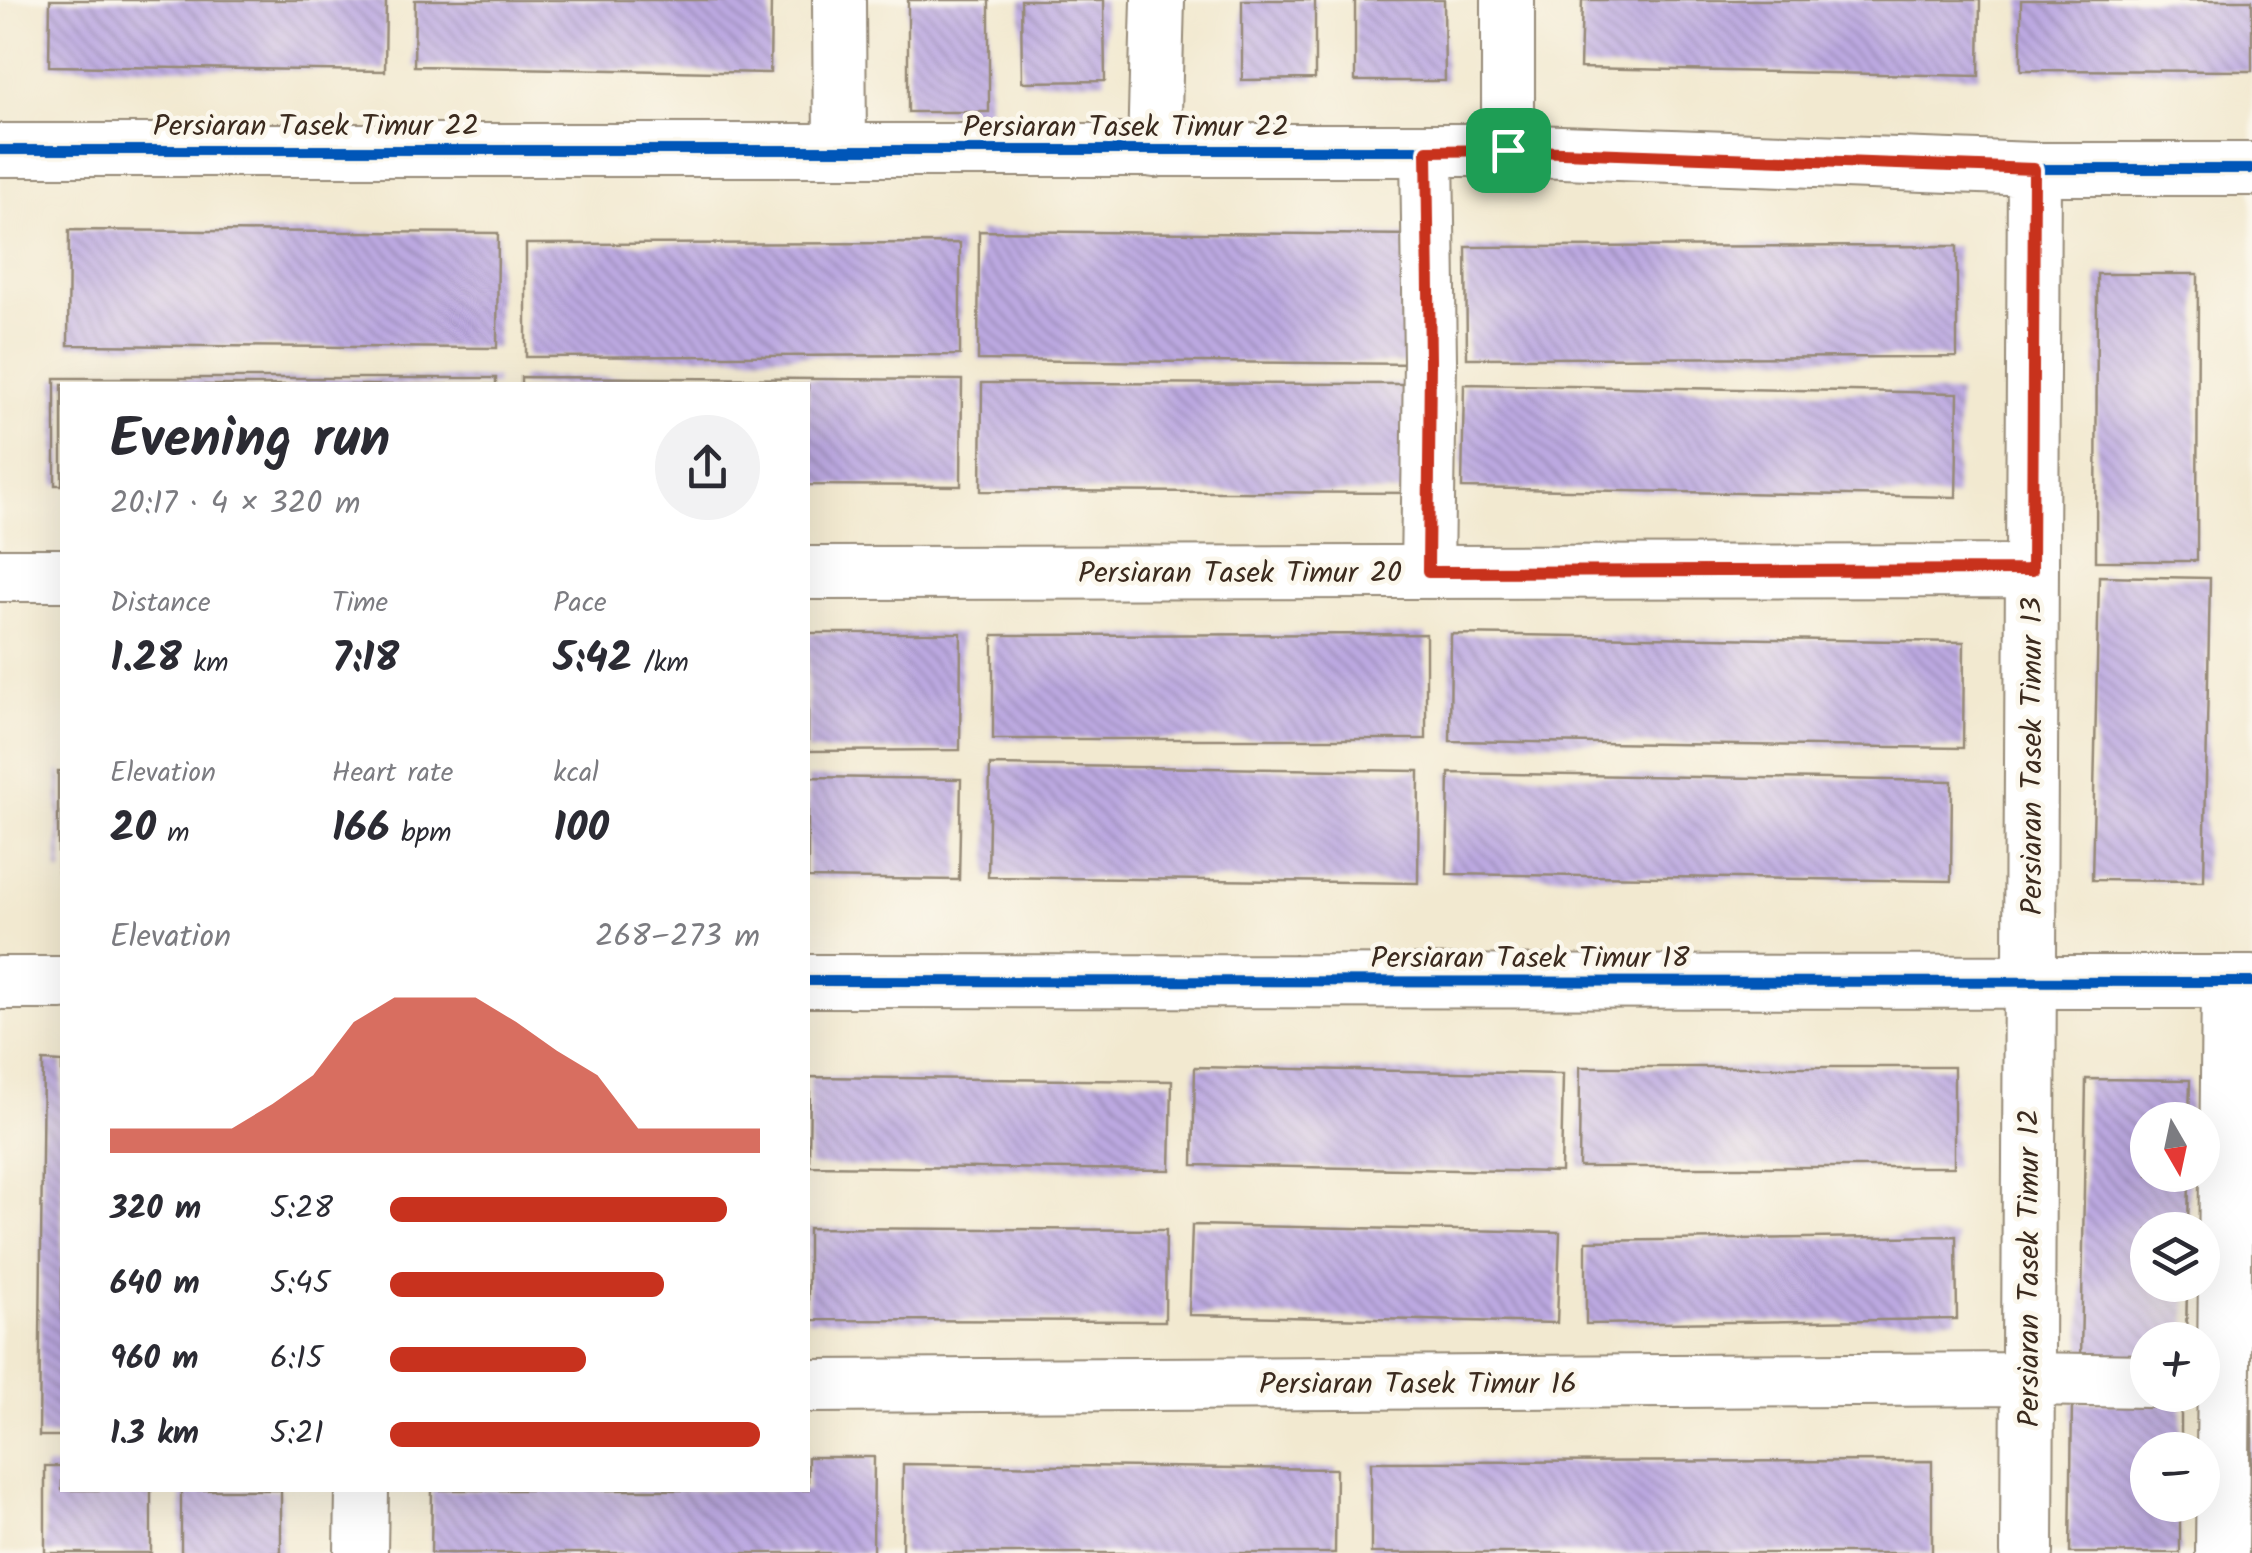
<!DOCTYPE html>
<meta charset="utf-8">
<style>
:root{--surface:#fff;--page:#f2f2f3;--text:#2b2b33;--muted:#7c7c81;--accent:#c8321e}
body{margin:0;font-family:Kalam,sans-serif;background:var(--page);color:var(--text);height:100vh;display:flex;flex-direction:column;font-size:38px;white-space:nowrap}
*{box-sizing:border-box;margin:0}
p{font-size:32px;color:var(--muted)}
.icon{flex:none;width:55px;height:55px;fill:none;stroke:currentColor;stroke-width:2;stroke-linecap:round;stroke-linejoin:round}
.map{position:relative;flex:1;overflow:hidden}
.panel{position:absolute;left:60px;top:382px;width:750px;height:1110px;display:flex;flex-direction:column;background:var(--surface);border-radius:0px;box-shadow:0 10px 40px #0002}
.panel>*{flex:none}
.needle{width:65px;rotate:171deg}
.tools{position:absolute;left:2130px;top:1102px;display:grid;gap:20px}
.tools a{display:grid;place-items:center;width:90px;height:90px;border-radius:50%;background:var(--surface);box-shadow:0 10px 40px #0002;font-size:50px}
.pin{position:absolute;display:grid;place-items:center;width:85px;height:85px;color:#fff;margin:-42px;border-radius:20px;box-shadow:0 5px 15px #0006}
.round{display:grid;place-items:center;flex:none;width:105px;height:105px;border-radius:52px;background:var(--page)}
.summary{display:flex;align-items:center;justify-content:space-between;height:170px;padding:0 50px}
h1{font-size:55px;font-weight:700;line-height:75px}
.stats{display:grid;grid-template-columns:repeat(3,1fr);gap:15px;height:170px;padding:10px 50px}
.stats div{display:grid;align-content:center}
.stats b{font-size:42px;font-weight:700}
.stats small{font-size:28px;font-weight:400}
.stats p{font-size:28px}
.chart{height:280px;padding:20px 50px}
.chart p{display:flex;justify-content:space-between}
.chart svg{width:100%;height:180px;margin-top:10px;fill:var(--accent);opacity:.7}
ul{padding:0 50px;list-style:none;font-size:32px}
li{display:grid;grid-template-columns:160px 120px 1fr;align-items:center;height:75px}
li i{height:25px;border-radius:12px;background:var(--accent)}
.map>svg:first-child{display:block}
</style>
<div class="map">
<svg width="2252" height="1553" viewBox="0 0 2252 1553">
<defs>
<pattern id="building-back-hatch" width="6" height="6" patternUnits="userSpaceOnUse" patternTransform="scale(2.5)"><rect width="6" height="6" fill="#bca9e1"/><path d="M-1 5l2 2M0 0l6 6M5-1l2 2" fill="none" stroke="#9a8ab6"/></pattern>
</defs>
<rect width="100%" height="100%" fill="#fbf7ec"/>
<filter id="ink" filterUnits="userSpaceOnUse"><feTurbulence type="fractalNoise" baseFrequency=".01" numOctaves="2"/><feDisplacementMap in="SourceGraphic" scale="20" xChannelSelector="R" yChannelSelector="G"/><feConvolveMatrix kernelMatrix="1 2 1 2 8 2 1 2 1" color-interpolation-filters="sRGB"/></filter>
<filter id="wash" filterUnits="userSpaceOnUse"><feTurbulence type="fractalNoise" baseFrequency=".0048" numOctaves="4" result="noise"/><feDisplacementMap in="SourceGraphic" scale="40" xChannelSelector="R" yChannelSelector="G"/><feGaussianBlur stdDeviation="2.25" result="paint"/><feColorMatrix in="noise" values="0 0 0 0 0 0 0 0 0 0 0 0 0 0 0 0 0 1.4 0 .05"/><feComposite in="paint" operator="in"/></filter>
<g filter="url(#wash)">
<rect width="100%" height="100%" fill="#f2e9d0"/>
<g id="blocks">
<path fill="url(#building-back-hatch)" d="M50,0h336l-1,71 -336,-5z
M415,0h356l-1,73 -356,-7z
M908,0h81v112h-81z
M1021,0h83l1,81 -83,1z
M1242,0h73v79l-73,1z
M1355,0h89l1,81h-90z
M1582,0h398l-1,76 -399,-8z
M2021,0h231v71l-231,-1z
M69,230l429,3 -1,115 -429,-3z
M979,231l443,4 -1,129 -443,-4z
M960,243v112l-434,2v-113z
M1957,246v111l-490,1 -1,-111z
M2097,274h101l-1,287h-101z
M521,377l441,3 -1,106 -153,-1v-100h-287z
M55,378h441v7h-434v100h-7z
M982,383l440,1v109l-441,-2z
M1464,384l494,9 -2,104 -494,-9z
M2099,576l111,2 -6,303 -112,-1z
M808,633h153l-1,117 -152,1z
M1426,634v105h-433v-104z
M1451,634l513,8 -1,106 -513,-7z
M990,765l429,6 -1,112 -430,-6z
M58,771h4v101h-4z
M1449,773l503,8 -1,100 -504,-7z
M808,777l153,2 -2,101 -151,-2z
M43,1061l19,1v374h-23z
M1195,1067l368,7 -2,98 -368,-7z
M1580,1067h374v100h-375z
M810,1077l362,4 -2,89 -361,-4z
M2086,1079l104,1 -1,40h-41v55h41l-1,55h-40v55h39l-1,55h-38v19l-67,-1z
M1192,1225l368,7 -3,91 -368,-8z
M808,1228l358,2 -1,91 -357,-1z
M1956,1236l1,83 -371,5v-83z
M2072,1402l109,1v47h-33v55h32v48h-110z
M2234,1410h18v143h-18z
M808,1457h66l-1,96h-442l1,-63h376z
M1932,1461v92h-561v-91z
M903,1464l433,5 -1,84h-433z
M45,1466h17v24h89v63h-106z
M181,1490h100v63h-100z"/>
</g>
</g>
<g filter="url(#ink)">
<use href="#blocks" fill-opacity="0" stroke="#968a77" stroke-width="2.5"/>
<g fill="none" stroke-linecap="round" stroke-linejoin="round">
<defs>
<path id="minor" d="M839,0l1,150
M0,150h1508l526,19h218
M1508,150v-150
M1154,151l4,-151
M1427,151l3,209 -3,212
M808,573l1224,-2
M0,575h62
M808,981l1444,1
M0,983h62
M808,1386l1220,-7 120,2
M361,1553l1,-63
M2027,1553l7,-1384
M2222,1553l6,-571"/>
</defs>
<use href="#minor" stroke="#968a77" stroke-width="56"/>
<use href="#minor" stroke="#fff" stroke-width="52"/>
<defs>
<path id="cycleway" d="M0,150h1508l526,19h218
M808,981l1444,1"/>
</defs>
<use href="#cycleway" stroke="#fbf7ec" stroke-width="16"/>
<use href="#cycleway" stroke="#0057b8" stroke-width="10"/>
</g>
</g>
<g fill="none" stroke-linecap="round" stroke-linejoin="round" filter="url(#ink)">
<defs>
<path id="route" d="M1508,150l526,19 -2,401 -604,2 2,-212 -3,-209z"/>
</defs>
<use href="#route" stroke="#fff" stroke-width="20"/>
<use href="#route" stroke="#c8321e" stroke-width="12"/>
</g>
<g text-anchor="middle" stroke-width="9" stroke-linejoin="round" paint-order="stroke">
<g font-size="30" fill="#3b2a1e" stroke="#fbf7ec">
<text x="316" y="135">Persiaran Tasek Timur 22</text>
<text x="1126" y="136">Persiaran Tasek Timur 22</text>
<text x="1240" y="582">Persiaran Tasek Timur 20</text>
<text transform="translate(2031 756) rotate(-90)" y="10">Persiaran Tasek Timur 13</text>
<text x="1530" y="967">Persiaran Tasek Timur 18</text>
<text transform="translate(2028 1268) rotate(-90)" y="10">Persiaran Tasek Timur 12</text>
<text x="1418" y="1393">Persiaran Tasek Timur 16</text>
</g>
</g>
</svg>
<div class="tools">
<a><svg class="needle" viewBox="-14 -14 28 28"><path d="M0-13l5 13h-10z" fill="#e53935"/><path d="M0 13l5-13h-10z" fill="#7c7c81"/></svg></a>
<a><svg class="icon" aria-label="layers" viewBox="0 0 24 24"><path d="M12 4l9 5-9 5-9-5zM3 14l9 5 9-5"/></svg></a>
<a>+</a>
<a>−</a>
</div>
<div class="pin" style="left:1508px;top:150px;background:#1e9e55"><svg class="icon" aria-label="arrive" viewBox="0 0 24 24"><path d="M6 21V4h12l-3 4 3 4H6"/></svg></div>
<section class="panel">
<div class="summary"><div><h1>Evening run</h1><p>20:17 · 4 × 320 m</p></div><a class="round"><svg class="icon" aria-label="share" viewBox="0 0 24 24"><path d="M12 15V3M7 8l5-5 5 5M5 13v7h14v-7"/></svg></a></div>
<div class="stats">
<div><p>Distance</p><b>1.28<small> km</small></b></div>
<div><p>Time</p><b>7:18</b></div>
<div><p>Pace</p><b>5:42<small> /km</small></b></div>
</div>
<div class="stats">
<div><p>Elevation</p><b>20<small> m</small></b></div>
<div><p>Heart rate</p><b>166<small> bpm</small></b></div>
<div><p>kcal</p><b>100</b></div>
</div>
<div class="chart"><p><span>Elevation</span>268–273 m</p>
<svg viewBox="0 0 160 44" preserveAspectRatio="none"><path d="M0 44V38L10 38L20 38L30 38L40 32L50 25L60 12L70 6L80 6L90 6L100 12L110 19L120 25L130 38L140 38L150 38L160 38V44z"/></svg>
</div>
<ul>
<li><b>320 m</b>5:28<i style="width:91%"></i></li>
<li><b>640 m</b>5:45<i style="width:74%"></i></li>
<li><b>960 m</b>6:15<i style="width:53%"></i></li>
<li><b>1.3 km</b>5:21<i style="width:100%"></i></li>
</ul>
</section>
</div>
